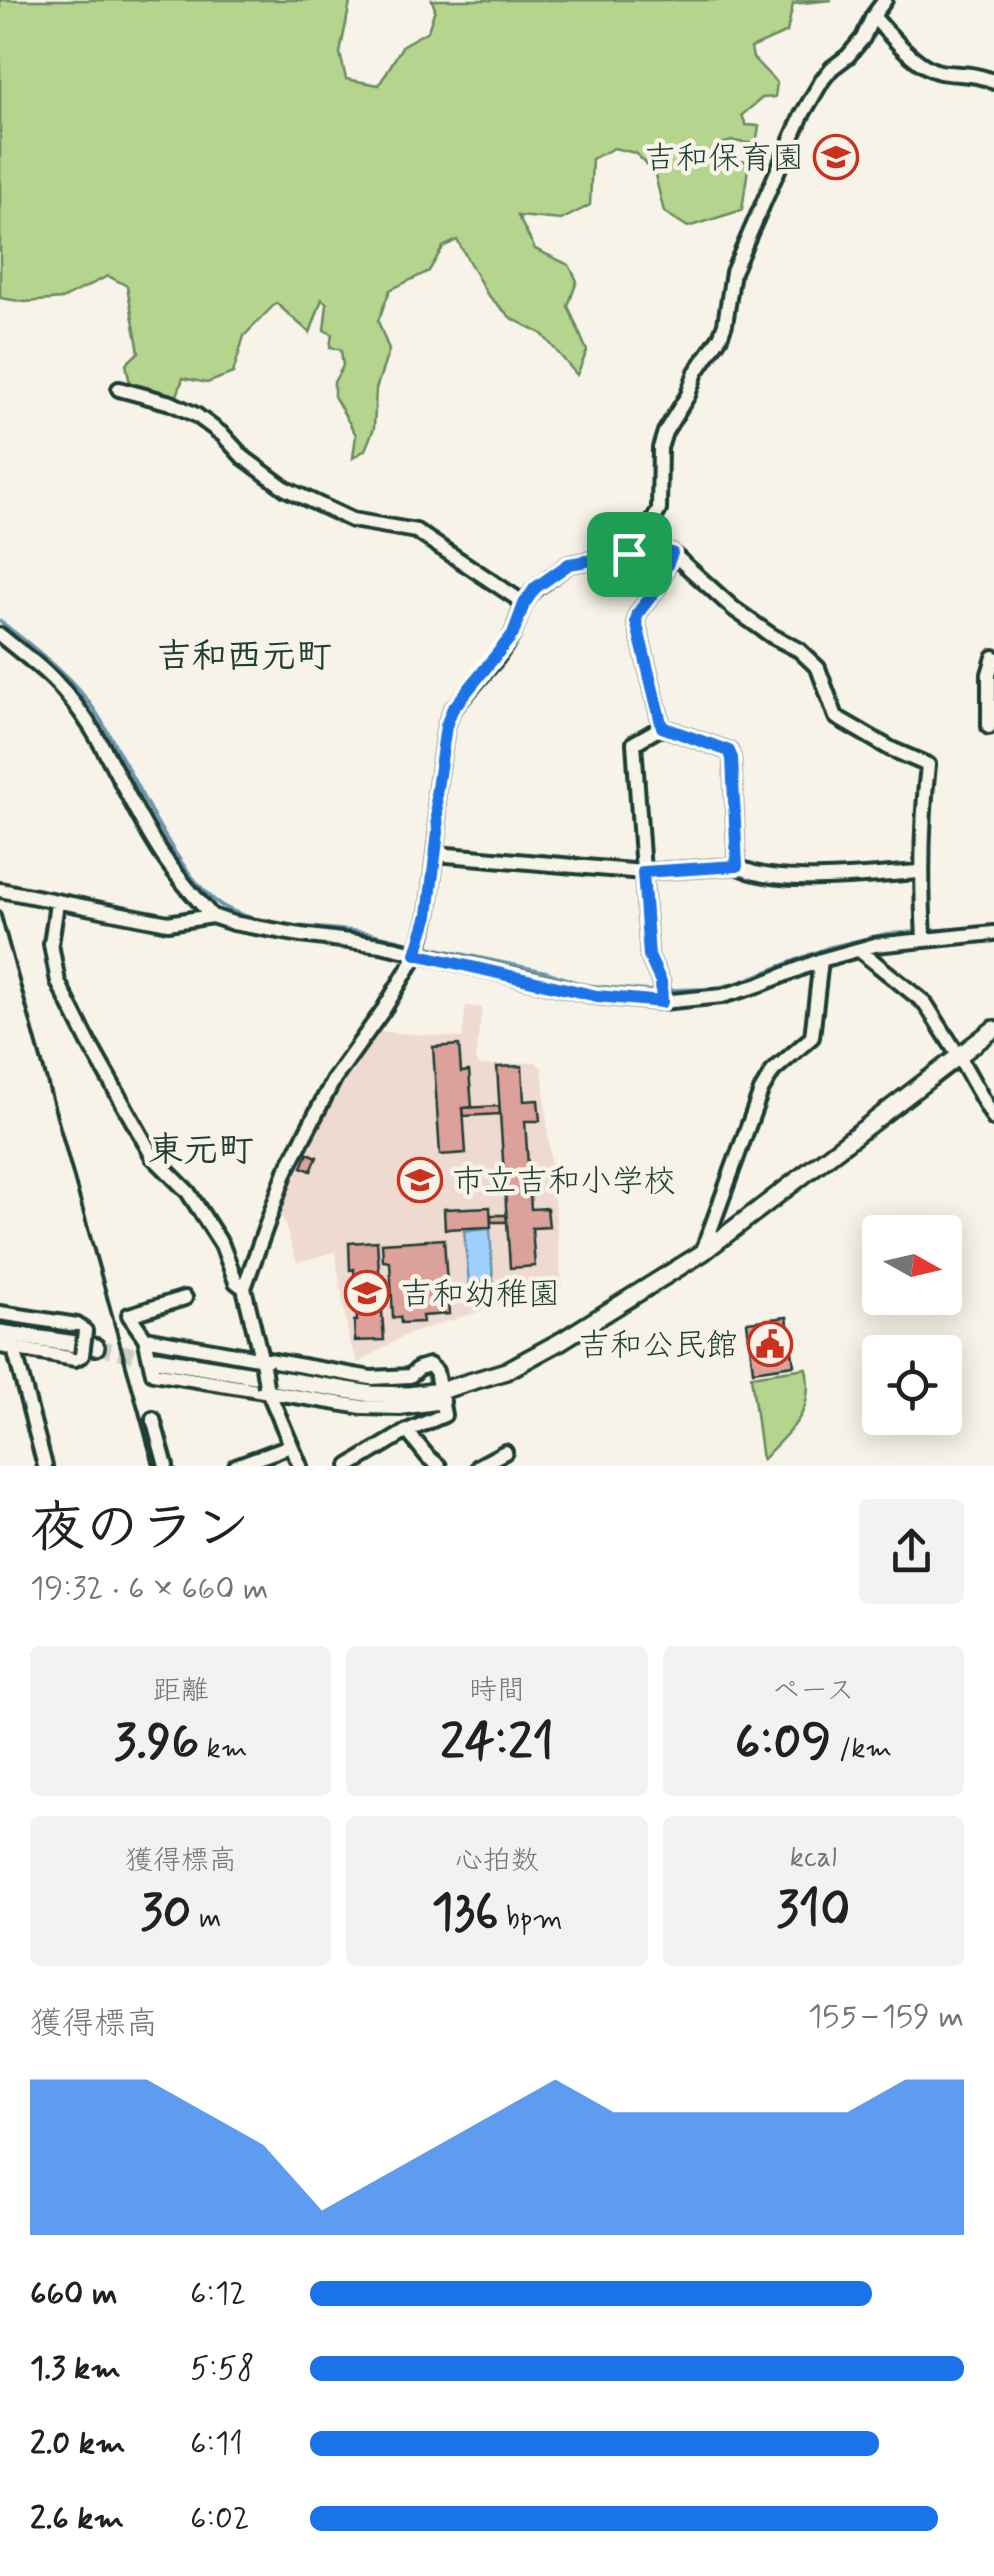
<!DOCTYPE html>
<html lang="ja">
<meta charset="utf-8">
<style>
:root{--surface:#fff;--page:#f2f2f2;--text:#202124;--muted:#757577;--accent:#1a73e8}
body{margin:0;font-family:Mynerve,"Klee One",sans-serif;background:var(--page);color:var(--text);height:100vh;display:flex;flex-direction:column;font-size:38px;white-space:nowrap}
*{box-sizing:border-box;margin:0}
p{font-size:32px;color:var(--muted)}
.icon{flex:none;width:55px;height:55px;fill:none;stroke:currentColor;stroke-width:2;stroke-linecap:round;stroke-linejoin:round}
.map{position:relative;height:1466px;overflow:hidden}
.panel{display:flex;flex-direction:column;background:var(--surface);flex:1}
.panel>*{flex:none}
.needle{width:65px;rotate:98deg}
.controls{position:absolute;left:862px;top:1215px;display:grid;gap:20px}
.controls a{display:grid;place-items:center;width:100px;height:100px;border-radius:10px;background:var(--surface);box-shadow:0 5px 25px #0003;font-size:50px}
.pin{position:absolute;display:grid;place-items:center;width:85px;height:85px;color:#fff;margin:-42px;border-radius:20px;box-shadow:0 5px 15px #0006}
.round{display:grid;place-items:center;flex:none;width:105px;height:105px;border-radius:10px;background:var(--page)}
.headline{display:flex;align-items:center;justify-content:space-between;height:170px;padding:0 30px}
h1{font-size:55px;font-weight:700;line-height:75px}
.figures{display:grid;grid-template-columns:repeat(3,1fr);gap:15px;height:170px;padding:10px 30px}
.figures div{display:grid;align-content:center;border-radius:10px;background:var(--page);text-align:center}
.figures b{font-size:50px;font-weight:700}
.figures small{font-size:28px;font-weight:400}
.figures p{font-size:28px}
.chart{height:280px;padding:20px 30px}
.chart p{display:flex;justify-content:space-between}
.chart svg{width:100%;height:180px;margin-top:10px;fill:var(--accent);opacity:.7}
ul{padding:0 30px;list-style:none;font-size:32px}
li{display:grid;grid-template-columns:160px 120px 1fr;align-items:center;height:75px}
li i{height:25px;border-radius:12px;background:var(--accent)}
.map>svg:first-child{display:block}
</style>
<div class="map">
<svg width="994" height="1466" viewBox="0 0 994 1466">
<rect width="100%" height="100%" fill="#f7f3e8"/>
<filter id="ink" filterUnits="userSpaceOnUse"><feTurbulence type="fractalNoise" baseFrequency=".01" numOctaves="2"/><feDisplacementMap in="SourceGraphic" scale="20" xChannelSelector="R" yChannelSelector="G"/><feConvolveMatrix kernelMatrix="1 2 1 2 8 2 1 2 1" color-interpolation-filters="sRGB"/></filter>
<g filter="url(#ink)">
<path fill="#efdad1" d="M466,1006l16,2 -7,52 4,6 57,-4 6,6 20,217 -157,50 -46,28 -10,-22 -14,-89 -38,10 -19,-58 20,-48 39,-75 35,-50 90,7z"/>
<path fill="#b5d58e" stroke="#6a8961" stroke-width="2.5" d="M0,0h346l4,3 -10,50 6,26 33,6 24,-40 25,-14 7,-22 -3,-9h400l-39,4 -6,28 -36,16 2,10 24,25 -2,14 -13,1 -20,17 4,10 13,1 -3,18 -24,-3 -14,4 3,18 28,-2 -7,49 -54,17 -24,-15 -10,-41 -19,-18 -21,-5 -22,11 -2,46 -29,15 -43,-4 17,33 34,16 8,16 -9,25 19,45 -10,24 -35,-41 -31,-16 -24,-24 -30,-54 -14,7 -14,24 -39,19 -12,31 11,29 -13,39 -2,39 -9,22 -12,8 3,-23 -22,-39v-14l9,-16 -2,-16 -11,-3 2,-13 -8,-4 3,-26 -5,-5 -12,34 -34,-30 -32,33 -11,37 -26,10 -24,-5 -7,21 -44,-5 -6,-30 13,-12 -12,-66 -19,-10 -46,23 -37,3 -25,-4z
M806,1368c9,47 -15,60 -44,92l-11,-84z"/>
<path fill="#a0d0fc" stroke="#6c95ac" stroke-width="2.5" d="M490,1229l3,52 -24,2 -5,-52z"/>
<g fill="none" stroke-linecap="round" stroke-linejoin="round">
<path stroke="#6c95ac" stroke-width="4" d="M0,621c33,27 71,54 95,90 33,49 81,171 131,197 40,21 91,18 135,24 18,3 36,8 53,12
M929,931l65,-5
M423,946l123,26 37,13 63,6 60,-2 27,-4 94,-37 59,-14 33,-2"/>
</g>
<path fill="#dba19a" stroke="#1f3d34" stroke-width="2.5" d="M459,1045l2,27 8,-1 3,36 -9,1 3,45 -26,2 -7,-108z
M522,1066l2,35 14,-1 2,21h-15l6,88 16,-1 2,19 -17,1 3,38 -25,2 -13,-201z
M499,1106l1,8 -36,2 -1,-8z
M308,1153l9,4 -6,14 -9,-4z
M490,1207l1,20 -46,2 -1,-20z
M491,1215h15l1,7h-16z
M444,1239l5,75 -27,2 1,6 -22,1 -1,-6 -7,1 -3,-56 -7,-1 -1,-18z
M377,1241l7,99 -29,1 -1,-20h3l-3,-52 -4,1 -1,-27z
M787,1317l7,48 -41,6 -6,-49z"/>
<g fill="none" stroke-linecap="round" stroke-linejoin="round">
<path stroke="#cccfc4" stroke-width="15" stroke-dasharray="15 8" stroke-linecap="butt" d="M96,1347l60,12"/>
<defs>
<path id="minor" d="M873,16c16,18 44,52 67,56 18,3 37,1 54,10
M119,389l52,14 25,12 27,20 20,22 43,32 66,31 64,11 108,72
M629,554l16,-20 14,-24 1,-62 5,-16 23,-37 8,-23 24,-35 5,-13 8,-52 69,-157 21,-36 9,-11 16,-12 15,-18 10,-22 12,-16
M0,635c24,20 49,37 69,62 40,48 59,108 94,159 14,21 32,41 49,60
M662,727l-26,-106 2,-8 20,-26 14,-34
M989,727v-53l5,-17
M436,854l207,18 94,-6c37,22 138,8 184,6
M0,890l168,33 44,-7 21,7 68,12 80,10 216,51 65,6 60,-6 37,-11 62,-25 54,-15 119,-12
M57,903l-6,41 7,38 31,61 64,114 35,35 34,53 14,37 8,6 19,78
M859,950l66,53 33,52 36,64
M662,1002l-1,-20 -12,-26 -15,-213 28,-16 67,24 3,7 5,108
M702,1253l59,-162 12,-20 39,-34 9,-77
M244,1288l42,-117 48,-92 50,-70 33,-55 11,-39 10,-84 -2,-36 10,-69 6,-16 45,-52 16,-24 11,-31 11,-14 34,-25 60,-10 43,-1 62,56 38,27 27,14 19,18 18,49 55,32 37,16c-7,58 -7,115 -4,174
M0,1313l77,12 8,6
M145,1338l-16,-23 56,-17
M0,1346l75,13 7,-4
M14,1349l31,117
M266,1386l34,80
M153,1419l13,47
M407,1431l21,26 11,9
M236,1466l54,-20
M349,1466l58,-35 37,-16 -8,-44 -7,-6 -10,3 -9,8 -39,2 -226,-40 8,35 209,34 38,1 43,-6
M479,1466l26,-14"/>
<path id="tertiary" d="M0,1333l96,14
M156,1359l215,35 38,1 31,-4 66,-20 55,-30 141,-88 292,-224"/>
</defs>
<use href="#minor" stroke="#1f3d34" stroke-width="20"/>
<use href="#tertiary" stroke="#1f3d34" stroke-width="22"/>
<use href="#minor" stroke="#f7f3e8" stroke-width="12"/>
<use href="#tertiary" stroke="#f7f3e8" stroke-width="15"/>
<path stroke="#1f3d34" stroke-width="4" d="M0,912l154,554"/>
<defs>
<path id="minor-bridge" d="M82,1355l3,-24
M263,1366l3,20"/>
</defs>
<use href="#minor-bridge" stroke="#1f3d34" stroke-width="20" stroke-linecap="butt"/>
<use href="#minor-bridge" stroke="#f7f3e8" stroke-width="12"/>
</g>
</g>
<g fill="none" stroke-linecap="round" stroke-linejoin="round" filter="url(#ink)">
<defs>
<path id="route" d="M664,552l8,1 -14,34 -20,26 -2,8 26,106 67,24 3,7 5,108 -94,6 6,84 12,26 1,20 -65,-6 -181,-42 12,-39 10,-83 -2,-37 10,-69 6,-16 61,-76 11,-30 11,-16 34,-24 60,-10z"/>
</defs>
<use href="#route" stroke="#fff" stroke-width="20"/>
<use href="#route" stroke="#1a73e8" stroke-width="12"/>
</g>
<defs>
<symbol id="school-ring" viewBox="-11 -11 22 22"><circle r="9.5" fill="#f7f3e8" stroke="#c8321e" stroke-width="1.5"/><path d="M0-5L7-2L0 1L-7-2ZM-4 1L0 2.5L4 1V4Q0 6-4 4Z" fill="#c8321e"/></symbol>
<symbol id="civic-ring" viewBox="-11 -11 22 22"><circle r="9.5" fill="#f7f3e8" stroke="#c8321e" stroke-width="1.5"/><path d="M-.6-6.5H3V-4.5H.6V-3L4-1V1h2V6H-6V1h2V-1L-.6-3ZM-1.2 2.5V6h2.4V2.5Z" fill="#c8321e"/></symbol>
</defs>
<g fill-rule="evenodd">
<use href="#school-ring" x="811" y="132" width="50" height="50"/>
<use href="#school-ring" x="395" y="1155" width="50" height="50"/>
<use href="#school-ring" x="342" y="1268" width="50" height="50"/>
<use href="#civic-ring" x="745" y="1319" width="50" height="50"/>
</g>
<g text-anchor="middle" stroke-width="9" stroke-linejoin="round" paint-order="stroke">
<g font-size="32" fill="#1f3d34" stroke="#f7f3e8" text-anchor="end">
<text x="804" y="168">吉和保育園</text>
<text x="452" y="1191" text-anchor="start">市立吉和小学校</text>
<text x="400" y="1304" text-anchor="start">吉和幼稚園</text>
<text x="738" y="1355">吉和公民館</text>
</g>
<g font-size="35" font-weight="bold" fill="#1f3d34" stroke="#f7f3e8">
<text x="244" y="667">吉和西元町</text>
<text x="201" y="1161">東元町</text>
</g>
</g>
</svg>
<div class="controls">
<a><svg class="needle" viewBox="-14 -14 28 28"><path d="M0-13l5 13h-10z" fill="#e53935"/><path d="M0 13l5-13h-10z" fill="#757577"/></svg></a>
<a><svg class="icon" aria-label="locate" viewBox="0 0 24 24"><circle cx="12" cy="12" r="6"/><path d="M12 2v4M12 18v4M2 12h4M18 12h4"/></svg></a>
</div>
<div class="pin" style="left:629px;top:554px;background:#1e9e55"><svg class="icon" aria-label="arrive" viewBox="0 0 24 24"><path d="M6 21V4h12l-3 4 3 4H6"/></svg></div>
</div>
<section class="panel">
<div class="headline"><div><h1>夜のラン</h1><p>19:32 · 6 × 660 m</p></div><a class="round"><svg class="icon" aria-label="share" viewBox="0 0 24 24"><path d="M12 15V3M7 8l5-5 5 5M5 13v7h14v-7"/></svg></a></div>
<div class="figures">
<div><p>距離</p><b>3.96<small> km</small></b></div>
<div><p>時間</p><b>24:21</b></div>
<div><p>ペース</p><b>6:09<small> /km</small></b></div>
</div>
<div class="figures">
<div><p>獲得標高</p><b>30<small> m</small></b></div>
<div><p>心拍数</p><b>136<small> bpm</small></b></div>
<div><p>kcal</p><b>310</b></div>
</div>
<div class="chart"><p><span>獲得標高</span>155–159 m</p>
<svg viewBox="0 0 160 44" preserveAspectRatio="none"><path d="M0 44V6L10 6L20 6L30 14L40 22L50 38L60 30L70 22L80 14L90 6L100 14L110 14L120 14L130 14L140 14L150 6L160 6V44z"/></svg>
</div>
<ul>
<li><b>660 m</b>6:12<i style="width:86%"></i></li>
<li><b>1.3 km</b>5:58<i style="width:100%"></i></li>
<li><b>2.0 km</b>6:11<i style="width:87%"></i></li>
<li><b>2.6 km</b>6:02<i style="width:96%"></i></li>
</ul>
</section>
